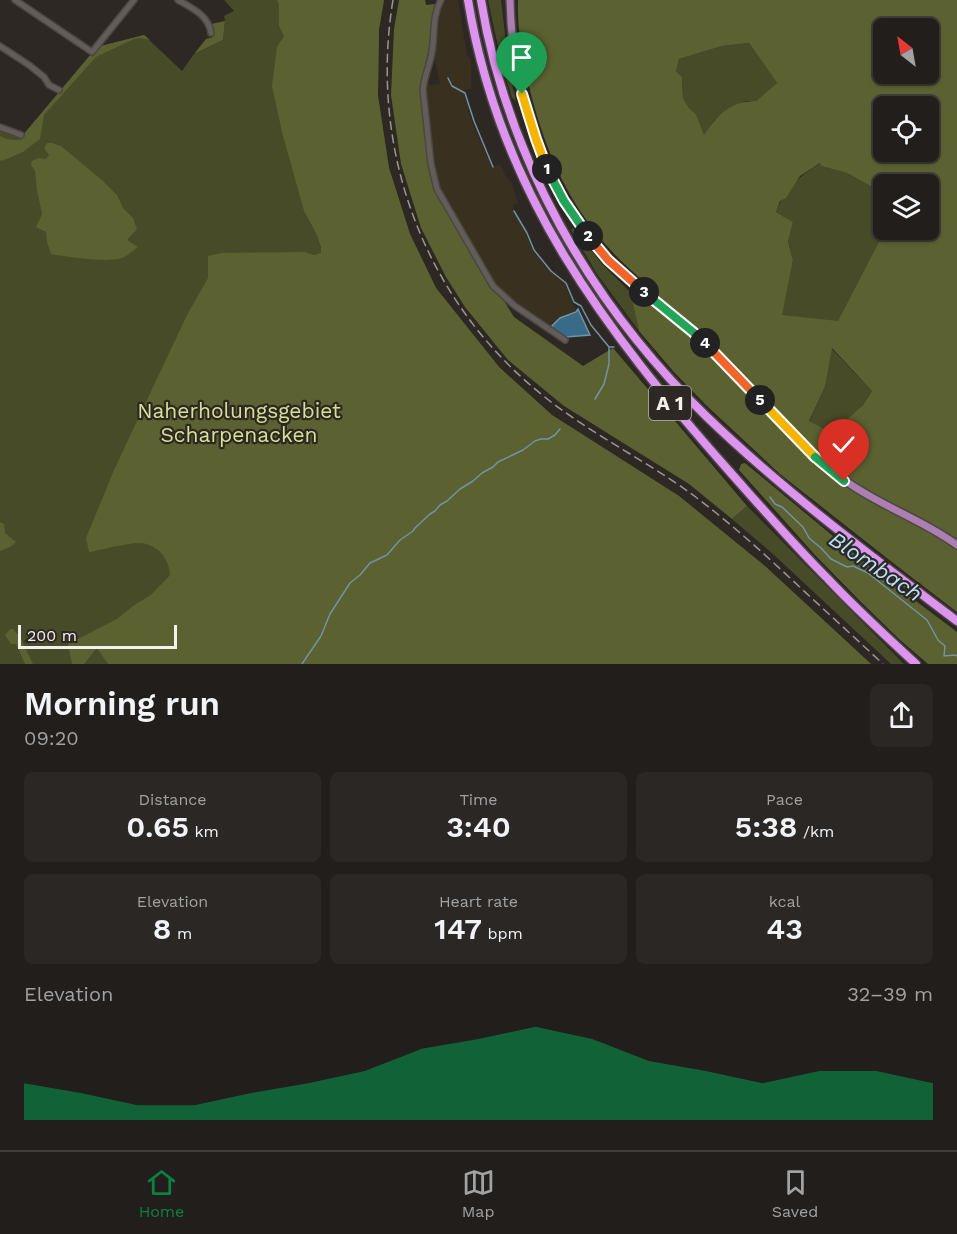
<!DOCTYPE html>
<meta charset="utf-8">
<style>
:root{--surface:#221e1b;--page:#2a2724;--text:#f1f3f6;--muted:#a2a2a3;--line:#3f3c3a;--accent:#0b8043}
body{margin:0;font-family:"Work Sans",sans-serif;background:var(--page);color:var(--text);height:100vh;display:flex;flex-direction:column;font-size:22px;white-space:nowrap}
*{box-sizing:border-box;margin:0}
p{font-size:20px;color:var(--muted)}
.icon{flex:none;width:33px;height:33px;fill:none;stroke:currentColor;stroke-width:2;stroke-linecap:round;stroke-linejoin:round}
.map{position:relative;height:664px;overflow:hidden}
.side{display:flex;flex-direction:column;background:var(--surface);flex:1}
.side>*{flex:none}
.needle{width:39px;rotate:329deg}
.controls{position:absolute;left:873px;top:18px;display:grid;gap:12px}
.controls a{display:grid;place-items:center;width:66px;height:66px;border-radius:9px;background:var(--surface);box-shadow:0 2px 4px #0004,0 0 0 2px var(--line);font-size:30px}
.scale{position:absolute;left:18px;bottom:15px;width:159px;box-sizing:border-box;padding-left:6px;border:3px solid #f4f0ed;border-top:0;font-size:16px;line-height:21px;white-space:nowrap;color:#f4f0ed;-webkit-text-stroke:4px #2e2824;paint-order:stroke}
.pin{position:absolute;display:grid;place-items:center;width:51px;height:51px;color:#fff;margin:-62px -26px;border-radius:50% 50% 50% 0;rotate:-45deg;box-shadow:0 0 6px #0007}
.pin .icon{rotate:45deg}
.km{position:absolute;width:30px;height:30px;margin:-15px;border-radius:50%;background:#222;color:#fff;font-size:16px;line-height:30px;text-align:center}
.round{display:grid;place-items:center;flex:none;width:63px;height:63px;border-radius:9px;background:var(--page)}
.summary{display:flex;align-items:center;justify-content:space-between;height:102px;padding:0 24px}
h1{font-size:33px;font-weight:600;line-height:45px}
.figures{display:grid;grid-template-columns:repeat(3,1fr);gap:9px;height:102px;padding:6px 24px}
.figures div{display:grid;align-content:center;border-radius:9px;background:var(--page);text-align:center}
.figures b{font-size:30px;font-weight:600}
.figures small{font-size:16px;font-weight:400}
.figures p{font-size:16px}
.chart{height:168px;padding:12px 24px}
.chart p{display:flex;justify-content:space-between}
.chart svg{width:100%;height:108px;margin-top:6px;fill:var(--accent);opacity:.7}
.tabs{display:flex;justify-content:space-around;align-items:center;height:84px;border-top:2px solid var(--line);background:var(--surface);font-size:16px;color:var(--muted)}
.tabs a{display:grid;justify-items:center;gap:3px}
.tabs .active{color:var(--accent)}
.map>svg:first-child{display:block}
</style>
<div class="map">
<svg width="957" height="664" viewBox="0 0 957 664">
<rect width="100%" height="100%" fill="#2e2824"/>
<path fill="#39301f" d="M445,0h13l9,55 4,5v29l-12,1 5,3 4,9v8l4,12 20,45 8,-3 5,11 7,9 6,19 -4,1 -1,8 13,21 7,18 12,15 20,17 11,29 -16,6 -9,9 -30,-21 -27,-23 -55,-96 -7,-28 -8,-75 10,1 1,-1h5l-6,-27 2,-2v-17l5,-28z"/>
<path fill="#474b28" d="M224,0h160l-5,29 -1,67 11,72 21,66 26,54 63,79 53,48 127,81 87,71 105,97h-871v-535l23,7 74,-89 47,-12 38,36 12,-17 29,-14 2,-19 -1,-5 10,-5z
M488,0h13l8,70 7,31 -4,-3 -10,-33z
M749,43l28,40 -21,18h-10l-31,19 -11,16 -8,-22 -7,-6 -6,-10 -1,-21 -6,-6 3,-12 43,-13z
M821,163v3l26,7 36,20 1,37h1l-47,92 -57,-6 12,-56 -5,-18 5,-20 -17,-10c8,-22 25,-38 45,-49z
M573,228l29,36 28,28 9,39 -42,-57 -26,-44z
M831,348l41,43 -9,14 -31,29 -23,-12 16,-35z
M747,506l157,158h-13l-118,-110 -41,-35z"/>
<path fill="#5b6130" fill-rule="evenodd" d="M277,0h107l-5,29 -1,67 11,72 21,66 26,54 63,79 53,48 127,81 87,71 105,97h-763l-11,-16 -13,16h-12l-4,-20 49,-25 16,-13 19,-12 18,-19c-1,-17 -12,-30 -29,-32 -11,-1 -40,7 -52,9l-3,-14 28,-68 40,-85 33,-70 21,-37v-22l14,-3 82,-1 10,3 7,-2v-6l-5,-14 -12,-22 -22,-79 -10,-46 5,-39 7,-11 -5,-10v-22z
M399,0h26l1,5 9,-1 -7,49 -7,30 12,102 76,124 5,8 69,49 30,-18 134,158 -15,13 -43,-35 -125,-78 -56,-46 -43,-53 -19,-30 -25,-49 -20,-64 -10,-69 3,-66z
M518,0h439v612l-60,-46 -117,-92 -73,-68 -34,-35 -34,-40 -9,-39 13,-11c-12,-11 -25,-22 -36,-35 -42,-47 -65,-104 -79,-164 -6,-27 -11,-55 -10,-82zM884,28h44v46h-44zM749,43l28,40 -21,18c-26,0 -38,14 -52,34l-8,-21 -7,-6 -6,-10 -1,-21 -6,-6 3,-12 43,-13zM884,106h44v46h-44zM820,163l1,3 26,7 36,20 1,-9h44v46h-43l-47,91 -56,-6 11,-55 -5,-18 5,-20 -17,-10 4,-11 6,-3 14,-22zM832,348l40,43 -9,14 -31,28 -23,-12 16,-34z
M225,21l-2,19 -29,14 12,-15 7,-2 1,-6 -3,-7z
M144,35l6,5 -10,-2 -6,1 -38,18 -10,11 -42,47 -4,24 -17,13 -21,9 -2,-1v-24c6,4 16,5 23,3l-1,-3 75,-89z
M47,143h5l9,3 42,35 14,14 6,13 10,10 4,11 -10,11 11,7c-5,4 -11,9 -16,11 -16,5 -54,-1 -71,-4l-4,-12 -1,-10 -10,-5 6,-13 -5,-24 -2,-19 -4,-6 1,-4 6,-3 8,1 3,-4 -5,-7z
M745,463l118,98 94,71v32h-29l-29,-25 -40,-39 -44,-45 -76,-85 2,-6z
M0,522l4,2 1,9 11,9 -6,5 -10,4z
M10,629h3l7,8 13,27h-8l-9,-20h-5l-6,-9z"/>
<path fill="#386b87" stroke="#7093a6" stroke-width="1.5" d="M578,309l12,26 -24,2 -15,-10 9,-9 16,-6z"/>
<g fill="none" stroke-linecap="round" stroke-linejoin="round">
<path stroke="#7093a6" stroke-width="1.5" d="M448,78l4,8 13,7 9,28 19,46
M514,211l13,22 7,17 17,21 15,12 8,19 7,4 10,19 18,22h5
M595,399l9,-15 5,-20v-17
M770,497l5,7 7,3 21,20 6,11 12,10 10,11 16,8 6,-1 15,7 59,47 11,20 7,6 -1,10 11,-1 2,1
M302,664l19,-28 9,-22 20,-31 10,-8 10,-12 17,-8 13,-15 13,-9 2,-3 15,-14 5,-3 5,-6 7,-4 13,-12 13,-8 9,-8 11,-6 5,-5 25,-12 12,-9 6,-2h7l7,-4 5,-6"/>
<defs>
<path id="minor" d="M15,0l77,52 42,-52
M178,0c14,8 31,16 33,33
M441,0c-9,16 -6,35 -9,52 -2,13 -8,24 -9,38l8,74 6,25 56,97 22,20 50,34
M0,46l29,19 15,12 5,8 10,5
M0,127l21,8"/>
<path id="major" d="M510,0c2,93 32,190 97,259 32,33 71,57 103,89 25,25 48,51 73,76 19,20 37,39 60,55 36,27 79,40 114,66"/>
<path id="highway" d="M468,0c31,191 137,331 262,472 32,36 64,73 98,107 28,30 58,57 88,85
M481,0c26,159 111,306 226,417 78,75 164,139 250,204"/>
</defs>
<use href="#minor" stroke="#4b4744" stroke-width="8"/>
<use href="#major" stroke="#4b4744" stroke-width="10"/>
<use href="#highway" stroke="#4b4744" stroke-width="11"/>
<use href="#minor" stroke="#635d59" stroke-width="5"/>
<use href="#major" stroke="#ac7eb2" stroke-width="7"/>
<use href="#highway" stroke="#dd94ee" stroke-width="8"/>
<path stroke="#9b9693" stroke-width="1.5" stroke-dasharray="9 4.5" stroke-linecap="butt" d="M393,0c-25,151 32,303 153,398 48,38 103,64 151,100 33,25 63,52 93,80 31,29 62,57 93,86"/>
</g>
<g fill="none" stroke-linecap="round" stroke-linejoin="round">
<defs>
<path id="split-1" d="M522,94l14,45 11,30"/>
<path id="split-2" d="M547,169l17,32 24,35"/>
<path id="split-3" d="M588,236l20,24 36,32"/>
<path id="split-4" d="M644,292l49,40 12,11"/>
<path id="split-5" d="M705,343l55,57"/>
<path id="split-6" d="M760,400l55,57"/>
<path id="split-7" d="M815,457l29,24"/>
</defs>
<use href="#split-1" stroke="#fff" stroke-width="12"/>
<use href="#split-2" stroke="#fff" stroke-width="12"/>
<use href="#split-3" stroke="#fff" stroke-width="12"/>
<use href="#split-4" stroke="#fff" stroke-width="12"/>
<use href="#split-5" stroke="#fff" stroke-width="12"/>
<use href="#split-6" stroke="#fff" stroke-width="12"/>
<use href="#split-7" stroke="#fff" stroke-width="12"/>
<use href="#split-1" stroke="#f5b400" stroke-width="8"/>
<use href="#split-2" stroke="#22a559" stroke-width="8"/>
<use href="#split-3" stroke="#f0652b" stroke-width="8"/>
<use href="#split-4" stroke="#22a559" stroke-width="8"/>
<use href="#split-5" stroke="#f0652b" stroke-width="8"/>
<use href="#split-6" stroke="#f5b400" stroke-width="8"/>
<use href="#split-7" stroke="#22a559" stroke-width="8"/>
</g>
<g text-anchor="middle" stroke-width="4.5" stroke-linejoin="round" paint-order="stroke">
<rect fill="#2e2824" stroke="#b9b4b1" stroke-width="1.5" x="649" y="386" width="42" height="34" rx="4.5"/>
<g font-size="20" font-weight="bold" fill="#f4f0ed">
<text x="670" y="410">A 1</text>
</g>
<g font-size="21" fill="#d5e092" stroke="#2e2824">
<text x="239" y="418">Naherholungsgebiet<tspan x="239" dy="24">Scharpenacken</tspan></text>
</g>
<g font-size="22" font-style="italic" fill="#b4e2fd" stroke="#2e2824">
<text transform="translate(876 566) rotate(34)" y="8">Blombach</text>
</g>
</g>
</svg>
<div class="controls">
<a><svg class="needle" viewBox="-14 -14 28 28"><path d="M0-13l5 13h-10z" fill="#e53935"/><path d="M0 13l5-13h-10z" fill="#a2a2a3"/></svg></a>
<a><svg class="icon" aria-label="locate" viewBox="0 0 24 24"><circle cx="12" cy="12" r="6"/><path d="M12 2v4M12 18v4M2 12h4M18 12h4"/></svg></a>
<a><svg class="icon" aria-label="layers" viewBox="0 0 24 24"><path d="M12 4l9 5-9 5-9-5zM3 14l9 5 9-5"/></svg></a>
</div>
<div class="scale">200 m</div>
<div class="pin" style="left:522px;top:94px;background:#1e9e55"><svg class="icon" aria-label="arrive" viewBox="0 0 24 24"><path d="M6 21V4h12l-3 4 3 4H6"/></svg></div>
<div class="pin" style="left:844px;top:481px;background:#d93025"><svg class="icon" aria-label="check" viewBox="0 0 24 24"><path d="M5 12l5 5 9-10"/></svg></div>
<b class="km" style="left:547px;top:169px">1</b>
<b class="km" style="left:588px;top:236px">2</b>
<b class="km" style="left:644px;top:292px">3</b>
<b class="km" style="left:705px;top:343px">4</b>
<b class="km" style="left:760px;top:400px">5</b>
</div>
<section class="side">
<div class="summary"><div><h1>Morning run</h1><p>09:20</p></div><a class="round"><svg class="icon" aria-label="share" viewBox="0 0 24 24"><path d="M12 15V3M7 8l5-5 5 5M5 13v7h14v-7"/></svg></a></div>
<div class="figures">
<div><p>Distance</p><b>0.65<small> km</small></b></div>
<div><p>Time</p><b>3:40</b></div>
<div><p>Pace</p><b>5:38<small> /km</small></b></div>
</div>
<div class="figures">
<div><p>Elevation</p><b>8<small> m</small></b></div>
<div><p>Heart rate</p><b>147<small> bpm</small></b></div>
<div><p>kcal</p><b>43</b></div>
</div>
<div class="chart"><p><span>Elevation</span>32–39 m</p>
<svg viewBox="0 0 160 44" preserveAspectRatio="none"><path d="M0 44V29L10 33L20 38L30 38L40 33L50 29L60 24L70 15L80 11L90 6L100 11L110 20L120 24L130 29L140 24L150 24L160 29V44z"/></svg>
</div>
</section>
<nav class="tabs">
<a class="active"><svg class="icon" aria-label="home" viewBox="0 0 24 24"><path d="M3 11l9-7 9 7M6 9v11h12V9"/></svg>Home</a>
<a><svg class="icon" aria-label="map" viewBox="0 0 24 24"><path d="M3 6l6-2 6 2 6-2v14l-6 2-6-2-6 2zM9 4v14M15 6v14"/></svg>Map</a>
<a><svg class="icon" aria-label="saved" viewBox="0 0 24 24"><path d="M7 4h10v16l-5-4-5 4z"/></svg>Saved</a>
</nav>
